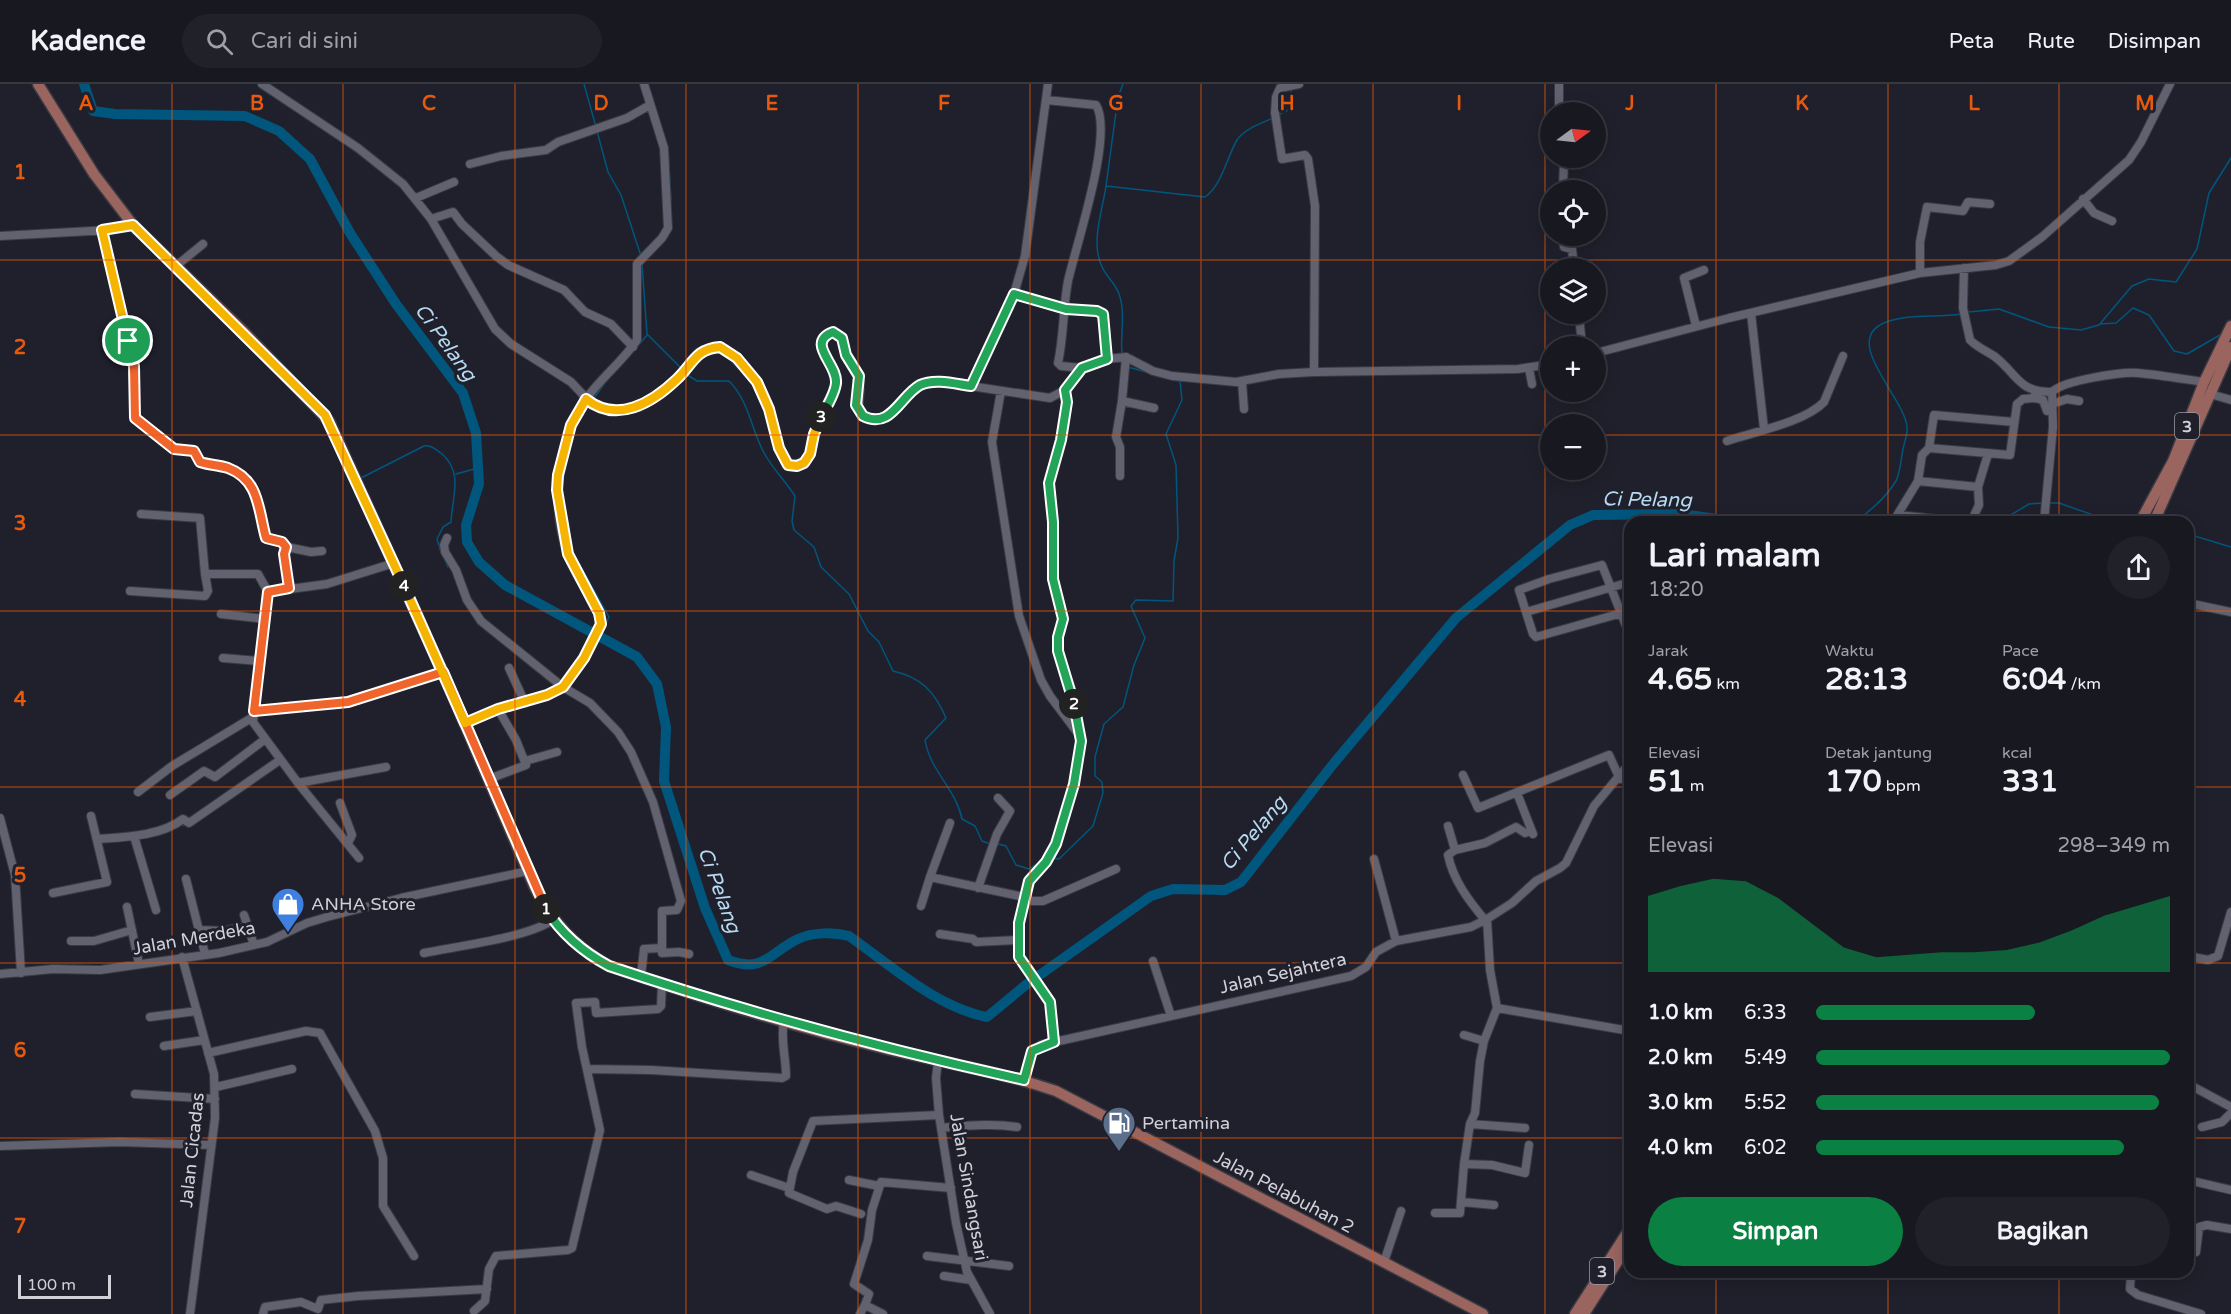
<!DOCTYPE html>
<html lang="id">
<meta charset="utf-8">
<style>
:root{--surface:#181821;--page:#21212a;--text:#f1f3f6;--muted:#9fa0a5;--line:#36373f;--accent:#0b8043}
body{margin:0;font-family:"Varela Round",sans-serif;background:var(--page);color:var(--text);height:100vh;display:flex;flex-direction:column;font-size:22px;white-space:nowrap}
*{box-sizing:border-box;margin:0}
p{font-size:20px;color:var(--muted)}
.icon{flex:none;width:33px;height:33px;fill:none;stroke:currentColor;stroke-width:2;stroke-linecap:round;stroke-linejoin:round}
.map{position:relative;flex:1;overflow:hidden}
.panel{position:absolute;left:1624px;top:432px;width:570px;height:762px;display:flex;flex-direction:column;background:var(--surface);border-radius:18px;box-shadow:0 3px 15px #0003,0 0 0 2px var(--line)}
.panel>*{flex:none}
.needle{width:39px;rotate:75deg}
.buttons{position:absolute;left:1540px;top:18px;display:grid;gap:12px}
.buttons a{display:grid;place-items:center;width:66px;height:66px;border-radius:50%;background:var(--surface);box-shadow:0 3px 15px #0003,0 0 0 2px var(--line);font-size:30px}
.scale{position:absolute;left:18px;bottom:15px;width:93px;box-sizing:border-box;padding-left:6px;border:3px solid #d0d0d8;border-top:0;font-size:16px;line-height:21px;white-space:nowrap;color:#d0d0d8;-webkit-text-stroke:4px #20202c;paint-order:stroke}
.pin{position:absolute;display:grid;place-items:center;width:51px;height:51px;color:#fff;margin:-26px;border:3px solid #fff;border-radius:50%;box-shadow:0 2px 6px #0007}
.km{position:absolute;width:30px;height:30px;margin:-15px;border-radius:50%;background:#222;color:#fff;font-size:16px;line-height:30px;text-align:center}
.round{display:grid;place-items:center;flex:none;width:63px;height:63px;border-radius:32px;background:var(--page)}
.headline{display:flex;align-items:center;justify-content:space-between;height:102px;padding:0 24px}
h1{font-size:33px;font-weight:700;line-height:45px}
.figures{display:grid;grid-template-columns:repeat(3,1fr);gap:9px;height:102px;padding:6px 24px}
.figures div{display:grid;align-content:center}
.figures b{font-size:30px;font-weight:700}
.figures small{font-size:16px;font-weight:400}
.figures p{font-size:16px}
.chart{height:168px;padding:12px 24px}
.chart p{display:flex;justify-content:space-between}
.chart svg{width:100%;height:108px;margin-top:6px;fill:var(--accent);opacity:.7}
.action{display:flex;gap:12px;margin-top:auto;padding:12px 24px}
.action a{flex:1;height:69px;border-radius:36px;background:var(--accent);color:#fff;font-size:24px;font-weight:700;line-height:69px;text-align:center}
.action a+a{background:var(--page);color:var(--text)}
ul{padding:0 24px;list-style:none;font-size:20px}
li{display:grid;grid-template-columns:96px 72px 1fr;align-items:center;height:45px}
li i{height:15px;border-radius:8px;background:var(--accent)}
header{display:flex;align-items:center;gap:36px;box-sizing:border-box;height:84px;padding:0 30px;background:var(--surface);border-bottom:2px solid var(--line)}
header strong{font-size:28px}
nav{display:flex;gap:33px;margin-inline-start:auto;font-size:21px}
.search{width:420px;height:54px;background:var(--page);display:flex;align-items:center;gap:15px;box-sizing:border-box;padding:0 21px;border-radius:33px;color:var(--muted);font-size:22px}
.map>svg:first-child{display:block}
</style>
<header>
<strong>Kadence</strong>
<div class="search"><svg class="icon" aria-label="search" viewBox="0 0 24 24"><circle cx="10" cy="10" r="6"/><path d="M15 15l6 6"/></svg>Cari di sini</div>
<nav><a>Peta</a><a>Rute</a><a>Disimpan</a></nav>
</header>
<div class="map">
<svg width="2231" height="1230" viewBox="0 0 2231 1230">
<rect width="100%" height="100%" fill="#20202c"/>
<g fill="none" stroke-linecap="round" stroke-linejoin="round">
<path stroke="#00567d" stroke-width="1.5" d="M584,0l12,43
M1280,30l12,-6 -1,-18
M597,47l11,41 13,23 20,61
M668,67l3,49
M1106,102l12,-89 5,-13
M642,180l5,70 34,34
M1969,228l30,-3 50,18 32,3 18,-5 33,-39 17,-7 27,3 21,-33 12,-56 22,-35
M2100,240l16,-1 17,-15 16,7 25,36 13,3 33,-19
M637,263l10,-12
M1122,270c-2,-19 4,-41 -3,-60 -4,-13 -18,-20 -21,-40 -4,-21 5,-47 8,-68l99,11c17,-12 22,-40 32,-57 7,-11 25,-17 36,-22
M1128,283l18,5
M686,290l11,7h32c20,20 22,48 35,72 9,16 22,29 31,43l-3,25 2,9 20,17 7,20 28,27 19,37 11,11 14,29c28,6 42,21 53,47l-21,22c5,31 31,49 37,79l13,7 7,15 8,3
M594,314l13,-18
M456,390l22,-6
M361,394l63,-32c7,-1 11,3 17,7 23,19 11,44 10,69l-8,5 -6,12 4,13
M563,396l8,-42
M562,407l5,40 6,22 36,64 -9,19
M2048,419h11l54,19
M1853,438c15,-8 34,-26 43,-41 4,-8 5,-22 7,-32 1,-6 5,-15 4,-22 -2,-29 -66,-86 -23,-104 24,-10 52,-5 77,-9
M2007,438l2,-6 20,-12 14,-1
M2188,450l43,13
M443,472l5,11
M998,760l8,2 10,19 13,4 15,-10
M1051,774l8,1 34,-33 10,-33 -1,-11 -7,-6v-19l9,-33 19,-17 11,-42 11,-27 -14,-32 5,-6 37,1 1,-40 4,-23 -2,-73 -10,-31 16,-34 -2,-19 -3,-1"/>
<path stroke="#00567d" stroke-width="10" d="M84,0l9,27 22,3 130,2 34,15 31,28 40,74 46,71 67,89 13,40 3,51 -13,41 1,17 12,20 26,23 132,72 20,27 9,43 -2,54 41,127 23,52c36,14 42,-8 70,-21 15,-7 36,-7 51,-3 41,29 87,71 138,81l40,-33 124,-88 22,-7 52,1 16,-8 93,-119 122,-145 114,-93 23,-10 88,-1 36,5 4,3"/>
<defs>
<path id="minor" d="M262,0l96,64 45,36 28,35 64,110 16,15 60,38 17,18 23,12 22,-5 15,-6 30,-23 21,-26 16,-4 11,1 31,34 12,26 13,47 6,9 5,1 15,-7c5,-12 5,-25 10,-37 6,-13 19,-28 18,-43 -2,-18 -31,-36 -3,-47l9,5c2,6 2,13 5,18 3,8 9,13 12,21 6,19 -16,55 30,40 16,-15 24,-32 48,-35l113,17 15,-8 17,-22 25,-9 19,-2 27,14 19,5 64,6 43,-8 35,-2 204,-3 33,-5
M1299,0l-19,4 -4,9 -1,16 7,46 23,-4 3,4 7,47 -1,166
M1559,0v28
M1046,16l50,5c18,29 -20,140 -28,176 -5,26 -4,54 -10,82l3,3 21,2
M470,80l31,-8 45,-6 12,-8 69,-24 23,-13
M1563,106l1,-32
M416,114l38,-16
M2083,115l11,14 18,8
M431,135l22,-7 9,12 34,32 12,9 56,25 21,22 26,12 22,23
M102,146l32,136 1,52 39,31 18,1 8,12c9,3 19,3 28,6 33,12 30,42 38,70l16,4 5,5
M0,152l109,-6 24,-5
M1562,152l2,11 8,2 2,19
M176,182l27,-22
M1964,184l-1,40 7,32c7,7 16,11 24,16 24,18 23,36 58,36
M1920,189v-31l7,-35 36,4 5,-9 22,2
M1014,210l52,15 36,4 5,46
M1751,229l13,116
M1579,230l3,32
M1696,242l-12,-48 20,-8
M1596,269l133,-35 191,-45 76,-8 13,-4 33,-24 87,-77 12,-18 29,-58
M1126,273l-4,44 32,7
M1529,284l3,16
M1242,298l2,27
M971,302l43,-92 11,-38 23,-172
M1065,306l2,12 -6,38 -12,38 4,44v57l10,40 -5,18v14l13,38 10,52 -7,43 -18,60 -10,18 -12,11 -10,24 8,4h11l73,-32
M1001,307l-9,51 27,174 22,64 9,16 27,36
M2210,310l21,6
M2035,314l8,2 4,11
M2055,319l12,-4 12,2
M2014,338l-80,-7 -5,33 81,7 7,-51 6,-5 12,-1v-7
M1727,357c27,-9 78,-19 97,-39l19,-46
M1120,392v-29l-4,-10 6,-36
M1918,397l60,6
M141,430l59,4 5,56h53l10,18 59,-8 67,-21
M1898,431l67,7
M1893,438l25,-41 4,-26 7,-7
M1971,438l8,-17 -1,-18 10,-33
M2044,438l9,-95 -1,-35c12,-12 69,-20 86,-19 22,2 45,6 66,9
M447,454l-3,7 1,7 11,18 11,30 14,21 82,66 27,16 28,29 13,20 22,50 28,99 -4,9 -15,1v42l17,-1 10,2
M1630,488v10
M289,504l-5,-34 3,-7 24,5 11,-1
M130,507l75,5 3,-5 -3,-17
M268,508l-15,130 45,61 61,75
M2188,519l43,9
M1526,528l104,-30
M1622,529l-86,24 -3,-3 -14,-44 30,-11 53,-14 28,71
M221,530l43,5
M223,574l36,3
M509,584l16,35
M254,627l94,-10 95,-28
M465,639l33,-14 49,-14 16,-8 21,-29 17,-34 -2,-11c-10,-19 -25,-40 -32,-60 -16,-50 -11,-110 19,-154 15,-21 36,-37 51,-59v-76l25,-26 6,-10 -4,-80 -20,-64
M525,677l32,-9
M1463,691l15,33 131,-53 11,24
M489,695l37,-14 -10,-25 -18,-31
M298,699l88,-16
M138,708l34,-26 81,-49
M1517,709l16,41
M170,711l34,-24 11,6 49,-37
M340,719l12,32 -4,8
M0,734l15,57 6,98
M1448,742l7,24 -7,5c5,25 21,46 37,65
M134,752l22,74
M98,755c28,-2 63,-3 85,-20l6,4 91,-63
M1455,766l30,-7 31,-16 9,6 6,-2
M1374,775l22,82
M930,793l20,-54
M186,795l19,75
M978,804l19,-54 13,-23 -12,-13
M53,809l54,-11 -16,-66
M921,822l9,-29 94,20 -5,26v34l31,45 4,40
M127,823l12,57
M244,831l10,30
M1487,835l3,51 7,38 133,23
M200,846l23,1 24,-5
M940,850l33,5 3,3 43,-2
M71,857h23l38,-11
M424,869c34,-7 102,-15 129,-33
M2188,872l20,4 10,-4 13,-44
M182,873l32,117 1,44 -25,196
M1153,877l18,55
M0,890l53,-5 47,1 119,-17 48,-11 40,-19 20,-6 74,-19 127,-27
M641,892l3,-27 17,-1
M150,933l47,-6
M1464,951l20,6
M164,962l40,-6
M208,969l98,-22 14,2 55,98 8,27v48l31,50
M938,977l-2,17 3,37 17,108 11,49 23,42
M587,985l64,1 131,8 4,-2c0,-20 -6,-36 -2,-55
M1024,996l6,-25 11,-10 310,-69 15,-9 10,-15 20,-11 75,-14 16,-8 25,-16 24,-22 24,-13 6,-5 28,-57 36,-43
M2188,1000l43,23
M216,1003l76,-18
M135,1010l80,5
M1470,1040l55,4
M2202,1043l20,-5 9,-9
M941,1044c26,-2 49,-5 76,-1
M0,1062l119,-4 92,3
M1464,1080l28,1 33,8 4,-28
M751,1091l38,13
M849,1096l30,6
M2188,1096l43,10
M1462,1118l32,3
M1435,1129h25l4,-49 6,-40 5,-11 5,-52 4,-20 13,-33
M861,1130l-25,-8 -9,3 -38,-16 4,-21 20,-51 126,-6
M2196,1168l3,-25 8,-2 24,4
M927,1172l82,10
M1384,1178l17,-51
M2131,1188l-1,17 8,6 63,19
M944,1192l27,4
M865,1221l4,-11 -15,-10 14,-44 4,-30 9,-28 70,6
M474,1227l11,-10 4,-32 7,-13 72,-6 4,-2 28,-118 -18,-83 -6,-44 19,-1 1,11 62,-4 3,-3 1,-22
M263,1230l2,-7 36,-5 17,7 3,-9 37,-4 129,-7
M860,1230l5,-9 18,9"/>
<path id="major" d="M38,0l56,90 39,51 110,106 86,90 114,252 92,215c18,35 40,59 74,78 89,30 178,59 270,81 59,15 119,24 177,44l427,223
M2140,438l33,-61 31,-79 27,-56
M2154,438l77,-175
M1575,1230l55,-86
M1584,1230l46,-72"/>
</defs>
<use href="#minor" stroke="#3a3a43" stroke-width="10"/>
<use href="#major" stroke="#3a3a43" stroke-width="13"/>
<use href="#minor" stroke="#61616f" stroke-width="8"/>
<use href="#major" stroke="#9a645f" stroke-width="10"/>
</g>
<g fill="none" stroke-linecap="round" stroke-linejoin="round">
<defs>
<path id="split-1" d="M128,257l6,25 1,52 39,31 20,2 6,11c9,3 19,3 28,6 32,12 30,42 38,70l16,4 4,5 -2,7 5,34 -21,4 -14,119 94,-9 95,-30 103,237"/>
<path id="split-2" d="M546,825c15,24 37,43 63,57 137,46 275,83 415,114l8,-29 22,-9 -4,-40 -31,-45v-34l10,-42 17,-19 10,-18 18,-60 7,-43 -7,-37"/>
<path id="split-3" d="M821,333c5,-9 14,-23 15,-34 2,-19 -31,-40 -3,-51l9,6 4,17 13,21 -3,29 7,11c28,14 37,-20 57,-31 15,-7 36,-1 51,1l43,-92 52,15 31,2 6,3 4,45 -25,9 -17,22 2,12 -6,38 -12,43 4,39v57l10,40 -5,18v14l16,53"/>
<path id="split-4" d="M404,502l61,137 33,-14 49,-14 16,-8 21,-29 17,-34 -2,-11 -31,-59 -11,-64 1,-15 13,-50 15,-26c31,25 66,4 91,-20 16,-15 18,-30 43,-32l17,11 20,24 12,27 10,39 9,17 9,1 7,-3 6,-9 4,-20 7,-17"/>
<path id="split-5" d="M128,257l-26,-111 31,-5 192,190 79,171"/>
</defs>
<use href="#split-1" stroke="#fff" stroke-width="12"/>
<use href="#split-2" stroke="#fff" stroke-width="12"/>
<use href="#split-3" stroke="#fff" stroke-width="12"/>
<use href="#split-4" stroke="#fff" stroke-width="12"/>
<use href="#split-5" stroke="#fff" stroke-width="12"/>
<use href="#split-1" stroke="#f0652b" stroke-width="8"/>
<use href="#split-2" stroke="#22a559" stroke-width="8"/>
<use href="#split-3" stroke="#22a559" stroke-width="8"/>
<use href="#split-4" stroke="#f5b400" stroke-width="8"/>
<use href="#split-5" stroke="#f5b400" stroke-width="8"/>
</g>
<path fill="none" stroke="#e8590c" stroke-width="1.5" stroke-opacity="0.55" d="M172,0v1230M343,0v1230M515,0v1230M686,0v1230M858,0v1230M1030,0v1230M1201,0v1230M1373,0v1230M1545,0v1230M1716,0v438M1888,0v438M2059,0v438M0,176h2231M0,351h1551M1596,351h635M0,527h1630M2188,527h43M0,703h1630M2188,703h43M0,879h1630M2188,879h43M0,1054h1630M2188,1054h43M1716,1188v42M1888,1188v42M2059,1188v42"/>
<defs>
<symbol id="shop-pin" viewBox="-11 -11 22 30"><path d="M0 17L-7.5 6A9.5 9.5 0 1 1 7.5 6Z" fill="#3f7fe0" stroke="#20202c"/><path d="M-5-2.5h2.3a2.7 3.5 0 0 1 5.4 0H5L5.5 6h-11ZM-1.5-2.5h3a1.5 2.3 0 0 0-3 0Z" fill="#fff"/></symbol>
<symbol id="fuel-pin" viewBox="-11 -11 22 30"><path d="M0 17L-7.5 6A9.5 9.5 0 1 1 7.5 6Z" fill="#5c6f8a" stroke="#20202c"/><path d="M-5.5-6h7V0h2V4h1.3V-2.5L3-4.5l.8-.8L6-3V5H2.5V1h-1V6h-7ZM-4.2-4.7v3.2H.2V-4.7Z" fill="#fff"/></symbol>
</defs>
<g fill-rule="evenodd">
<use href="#shop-pin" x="269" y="801" width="38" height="52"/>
<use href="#fuel-pin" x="1100" y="1020" width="38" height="52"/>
</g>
<g text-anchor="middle" stroke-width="6" stroke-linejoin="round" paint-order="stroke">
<g fill="#20202c" stroke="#9b9ba4" stroke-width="1.5">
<rect x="2175" y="329" width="24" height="26" rx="4.5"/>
<rect x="1590" y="1174" width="24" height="26" rx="4.5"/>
</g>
<g font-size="16" font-weight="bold" fill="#d0d0d8">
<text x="2187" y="348">3</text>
<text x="1602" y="1193">3</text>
</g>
<g font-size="18" fill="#d0d0d8" stroke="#20202c" text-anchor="start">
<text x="311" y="826">ANHA Store</text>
<text x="1142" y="1045">Pertamina</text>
</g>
<g font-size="18" fill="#d0d0d8" stroke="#20202c">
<text transform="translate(194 854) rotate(-10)" y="6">Jalan Merdeka</text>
<text transform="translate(1283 889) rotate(-13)" y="6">Jalan Sejahtera</text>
<text transform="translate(192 1066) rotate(-84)" y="6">Jalan Cicadas</text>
<text transform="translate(969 1103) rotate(80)" y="6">Jalan Sindangsari</text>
<text transform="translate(1284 1108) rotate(28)" y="6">Jalan Pelabuhan 2</text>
</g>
<g font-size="20" font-style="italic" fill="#b6daf1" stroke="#20202c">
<text transform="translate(446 258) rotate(54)" y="7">Ci Pelang</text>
<text transform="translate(1647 415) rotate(1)" y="7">Ci Pelang</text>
<text transform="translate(1253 749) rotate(-50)" y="7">Ci Pelang</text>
<text transform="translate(720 806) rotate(70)" y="7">Ci Pelang</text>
</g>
</g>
<g font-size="20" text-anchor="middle" font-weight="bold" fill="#e8590c" stroke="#20202c" stroke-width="6" stroke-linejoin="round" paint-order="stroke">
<text x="86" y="26">A</text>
<text x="257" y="26">B</text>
<text x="429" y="26">C</text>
<text x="601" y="26">D</text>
<text x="772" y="26">E</text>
<text x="944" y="26">F</text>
<text x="1116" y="26">G</text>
<text x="1287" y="26">H</text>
<text x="1459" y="26">I</text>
<text x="1630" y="26">J</text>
<text x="1802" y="26">K</text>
<text x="1974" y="26">L</text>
<text x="2145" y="26">M</text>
<text x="20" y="95">1</text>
<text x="20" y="270">2</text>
<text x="20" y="446">3</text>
<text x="20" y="622">4</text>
<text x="20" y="798">5</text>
<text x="20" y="973">6</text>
<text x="20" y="1149">7</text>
</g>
</svg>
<div class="buttons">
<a><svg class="needle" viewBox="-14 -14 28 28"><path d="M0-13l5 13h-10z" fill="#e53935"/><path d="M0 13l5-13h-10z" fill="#9fa0a5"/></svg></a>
<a><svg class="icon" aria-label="locate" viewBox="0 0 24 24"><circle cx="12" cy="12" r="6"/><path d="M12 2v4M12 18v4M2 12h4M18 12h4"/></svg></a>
<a><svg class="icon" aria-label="layers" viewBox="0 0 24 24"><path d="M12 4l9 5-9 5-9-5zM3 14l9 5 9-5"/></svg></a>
<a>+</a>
<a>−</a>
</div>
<div class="scale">100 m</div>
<div class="pin" style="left:128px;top:257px;background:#1e9e55"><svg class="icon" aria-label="arrive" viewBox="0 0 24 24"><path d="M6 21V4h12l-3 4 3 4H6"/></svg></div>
<b class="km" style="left:546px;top:825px">1</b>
<b class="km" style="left:1074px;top:620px">2</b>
<b class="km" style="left:821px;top:333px">3</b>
<b class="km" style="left:404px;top:502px">4</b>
<section class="panel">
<div class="headline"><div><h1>Lari malam</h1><p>18:20</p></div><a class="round"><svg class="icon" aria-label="share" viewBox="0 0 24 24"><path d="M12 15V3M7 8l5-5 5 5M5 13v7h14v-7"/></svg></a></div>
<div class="figures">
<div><p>Jarak</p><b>4.65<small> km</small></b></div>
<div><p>Waktu</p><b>28:13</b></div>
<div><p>Pace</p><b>6:04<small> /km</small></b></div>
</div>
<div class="figures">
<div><p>Elevasi</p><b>51<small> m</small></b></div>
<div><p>Detak jantung</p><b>170<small> bpm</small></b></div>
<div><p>kcal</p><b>331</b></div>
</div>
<div class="chart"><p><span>Elevasi</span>298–349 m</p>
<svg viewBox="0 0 160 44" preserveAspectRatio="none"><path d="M0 44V13L10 9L20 6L30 7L40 14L50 24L60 34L70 38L80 37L90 36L100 36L110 35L120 32L130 27L140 21L150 17L160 13V44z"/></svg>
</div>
<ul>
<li><b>1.0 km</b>6:33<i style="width:62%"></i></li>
<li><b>2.0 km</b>5:49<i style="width:100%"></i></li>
<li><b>3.0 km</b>5:52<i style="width:97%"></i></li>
<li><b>4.0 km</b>6:02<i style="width:87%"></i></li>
</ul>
<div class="action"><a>Simpan</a><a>Bagikan</a></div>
</section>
</div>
